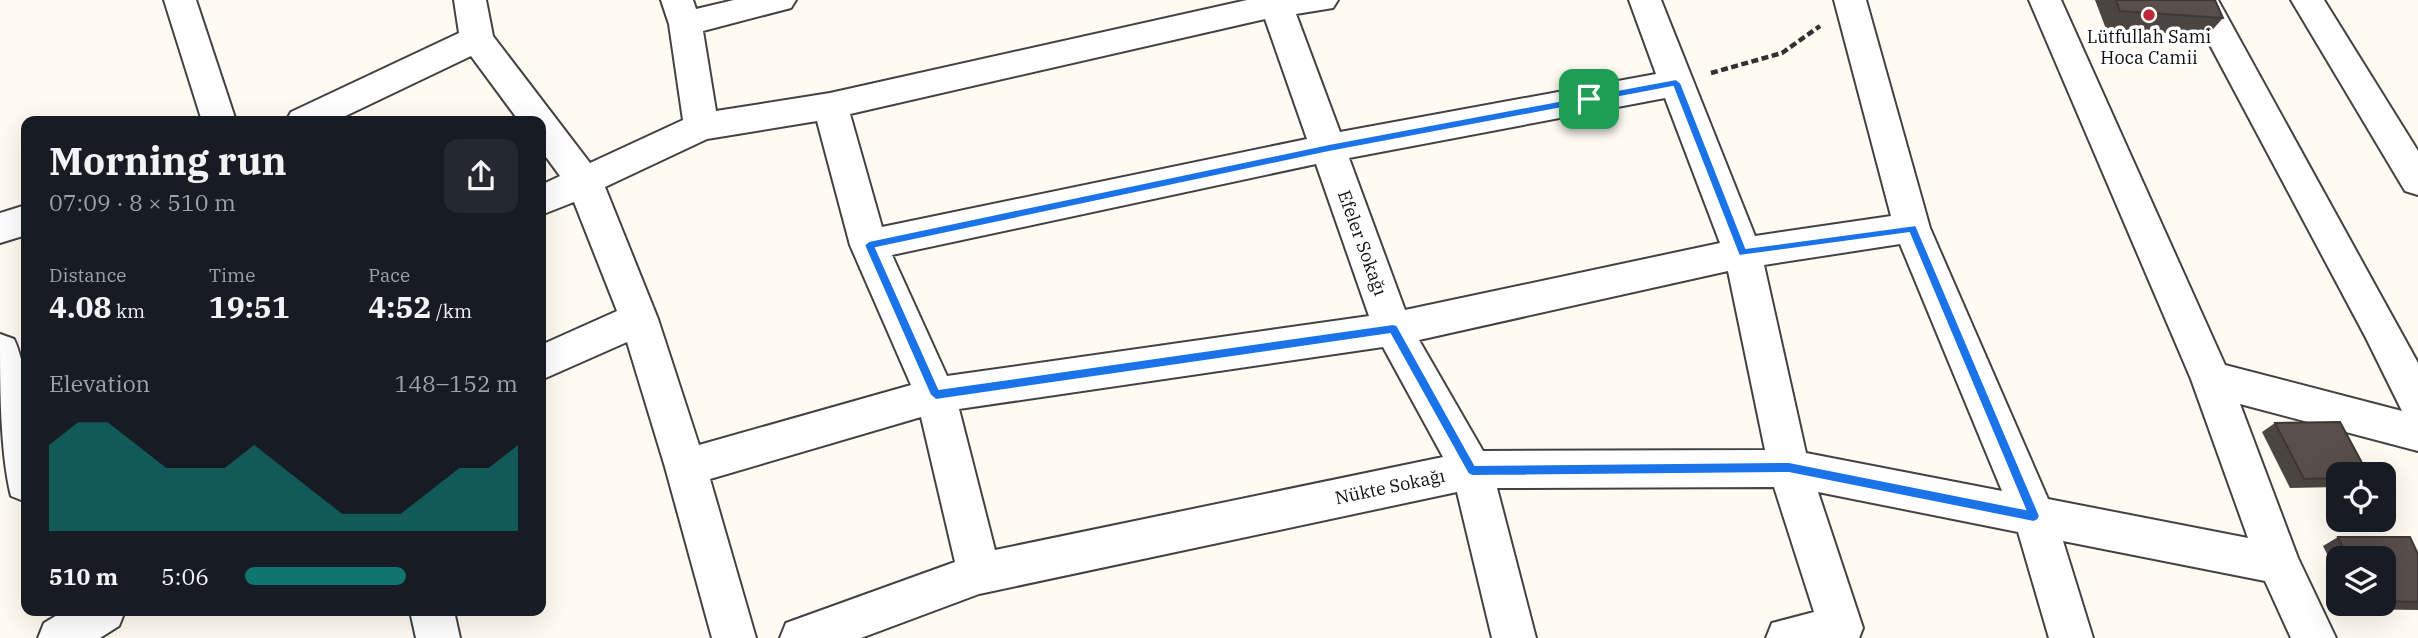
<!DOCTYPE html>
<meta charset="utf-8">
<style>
:root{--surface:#171b24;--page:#242831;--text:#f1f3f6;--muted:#9ea1a6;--accent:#0f766e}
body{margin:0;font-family:"IBM Plex Serif",serif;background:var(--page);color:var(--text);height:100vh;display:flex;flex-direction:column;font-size:26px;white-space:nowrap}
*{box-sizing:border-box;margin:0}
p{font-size:23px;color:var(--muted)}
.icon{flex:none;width:38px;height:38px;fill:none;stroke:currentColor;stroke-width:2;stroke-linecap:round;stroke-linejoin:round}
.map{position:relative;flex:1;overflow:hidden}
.side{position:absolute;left:21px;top:116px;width:525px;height:500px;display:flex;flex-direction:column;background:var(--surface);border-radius:14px;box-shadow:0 7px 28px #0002}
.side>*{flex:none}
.controls{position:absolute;left:2326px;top:462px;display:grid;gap:14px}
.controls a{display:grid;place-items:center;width:70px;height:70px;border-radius:14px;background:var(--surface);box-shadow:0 7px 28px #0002;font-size:35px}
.pin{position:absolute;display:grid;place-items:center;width:60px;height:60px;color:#fff;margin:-30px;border-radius:14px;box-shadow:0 4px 10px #0006}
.round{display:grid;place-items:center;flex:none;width:74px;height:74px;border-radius:14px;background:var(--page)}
.overview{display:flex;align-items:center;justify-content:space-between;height:119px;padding:0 28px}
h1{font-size:38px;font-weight:800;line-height:52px}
.metrics{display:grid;grid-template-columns:repeat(3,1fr);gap:10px;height:119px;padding:7px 28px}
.metrics div{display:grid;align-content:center}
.metrics b{font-size:30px;font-weight:800}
.metrics small{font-size:19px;font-weight:400}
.metrics p{font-size:19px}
.chart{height:196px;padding:14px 28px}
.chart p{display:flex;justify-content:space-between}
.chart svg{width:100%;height:126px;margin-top:7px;fill:var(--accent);opacity:.7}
ul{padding:0 28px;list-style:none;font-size:23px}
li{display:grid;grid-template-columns:112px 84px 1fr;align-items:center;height:52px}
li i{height:18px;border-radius:9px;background:var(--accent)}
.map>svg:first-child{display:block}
</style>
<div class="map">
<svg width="2418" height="638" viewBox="0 0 2418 638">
<rect width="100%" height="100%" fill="#fffbf2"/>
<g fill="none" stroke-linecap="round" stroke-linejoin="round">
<defs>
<path id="minor" d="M164,0h32l40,121h-34z
M454,0h32l7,36 97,127 93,-43 -14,-96 -8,-24h32l3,9 38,-9h62l-5,8 -88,23 13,80 114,-18 417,-93h91l-5,8 -37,6 44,118 316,-58 -27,-74h32l94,236 136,-20 -57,-216h32l64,228 118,271 200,39 -57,-159 -162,-379h32l164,365 177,46 -36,-73 -180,-338h32l200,363v88l-178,-47 58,154 38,80h-45l-26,-57 -202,-40 30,97h-44l-31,-106 -200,-40 45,136 -4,10h-93l6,-15 42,-11 -40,-125 -277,1 39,150h-44l-35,-146 -478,102 -118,44h-81l6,-15 169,-61 -34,-145 -211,62 46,159h-44l-47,-171 -38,-125 -86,38v-35l76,-34 -43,-109 -33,13v-30l19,-9 -19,-26v-29h-22l-48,-65 -136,65h-49l5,-9 168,-79zM1265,19l42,120 -425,88 -32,-113zM1665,98l55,145 -315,67 -56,-152zM817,121l33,124 61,140 -212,60 -41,-126 -53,-132 102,-48zM1316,164l53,152 -422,60 -55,-121zM1900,244l102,247 -196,-38 -42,-188zM1728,271l37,179 -282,1 -64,-111zM1383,347l60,110 -448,93 -36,-141z
M2291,0h33l94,151v44l-13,-4z
M26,205v30l-26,8v-30z
M0,334l14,5c19,40 14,118 12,163l-15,-6c-11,-44 -11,-112 -11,-162z
M64,611h61l-6,15 -19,12h-62l6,-15z
M410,611h44l6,27h-44z"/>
</defs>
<use href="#minor" stroke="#424242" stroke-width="4"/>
<path stroke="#313131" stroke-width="4.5" stroke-dasharray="7 3.5" stroke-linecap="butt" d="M1711,73l71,-20 38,-27"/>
<use href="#minor" fill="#fff" fill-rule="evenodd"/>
</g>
<path fill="#4c4441" d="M2095,0h120l8,18 -16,18 -101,-7z
M2275,423l63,51v13l-48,1 -28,-56z
M2338,537l80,17v56l-64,-1 -3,-5h33v-46h-46v18l-15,-30z"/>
<path fill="#584f4c" stroke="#3e3735" stroke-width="2" d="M2116,0h99l8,18 -103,-7z
M2340,422l28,52h-30v4l-34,1 -29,-56z
M2338,537h72l8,17v48l-34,-1v-43h-36z"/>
<path fill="#1a73e8" stroke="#fff" stroke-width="2" fill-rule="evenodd" d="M1676,79l5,4 65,165 170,-23 124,291 -2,4 -4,2 -245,-49 -317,3 -4,-2 -78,-140 -454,66 -6,-5 -66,-150 5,-4 460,-97zM1673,87l66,169 170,-23 116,276 -236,-47 -314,3 -78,-140 -4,-1 -454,65 -63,-141 453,-96z"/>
<circle fill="#bf283c" stroke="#fff" stroke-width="2.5" cx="2149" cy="15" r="7"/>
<g text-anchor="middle" stroke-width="7" stroke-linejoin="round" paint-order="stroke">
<g font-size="18" fill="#0f0f0f" stroke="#fff">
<text x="2149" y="43">Lütfullah Sami<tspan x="2149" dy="21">Hoca Camii</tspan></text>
</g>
<g font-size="18" fill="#0f0f0f" stroke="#fff">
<text transform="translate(1362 243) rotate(70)" y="6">Efeler Sokağı</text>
<text transform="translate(1390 487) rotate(-12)" y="6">Nükte Sokağı</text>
</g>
</g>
</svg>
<div class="controls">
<a><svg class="icon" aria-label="locate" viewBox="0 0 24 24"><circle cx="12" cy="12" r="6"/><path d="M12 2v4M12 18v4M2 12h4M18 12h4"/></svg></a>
<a><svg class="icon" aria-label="layers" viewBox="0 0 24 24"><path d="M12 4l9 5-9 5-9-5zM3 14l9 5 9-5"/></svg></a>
</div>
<div class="pin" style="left:1589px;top:99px;background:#1e9e55"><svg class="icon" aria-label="arrive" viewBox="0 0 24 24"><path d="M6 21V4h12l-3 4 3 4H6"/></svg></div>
<section class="side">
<div class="overview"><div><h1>Morning run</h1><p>07:09 · 8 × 510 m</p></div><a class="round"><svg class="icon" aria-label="share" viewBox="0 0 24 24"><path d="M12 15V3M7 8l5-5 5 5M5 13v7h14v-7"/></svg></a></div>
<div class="metrics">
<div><p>Distance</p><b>4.08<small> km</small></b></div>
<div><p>Time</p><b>19:51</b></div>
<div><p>Pace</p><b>4:52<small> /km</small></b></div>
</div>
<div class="chart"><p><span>Elevation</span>148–152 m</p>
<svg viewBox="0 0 160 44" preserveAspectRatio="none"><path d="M0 44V14L10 6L20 6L30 14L40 22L50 22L60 22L70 14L80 22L90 30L100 38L110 38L120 38L130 30L140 22L150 22L160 14V44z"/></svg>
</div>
<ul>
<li><b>510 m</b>5:06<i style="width:59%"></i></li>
</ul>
</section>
</div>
